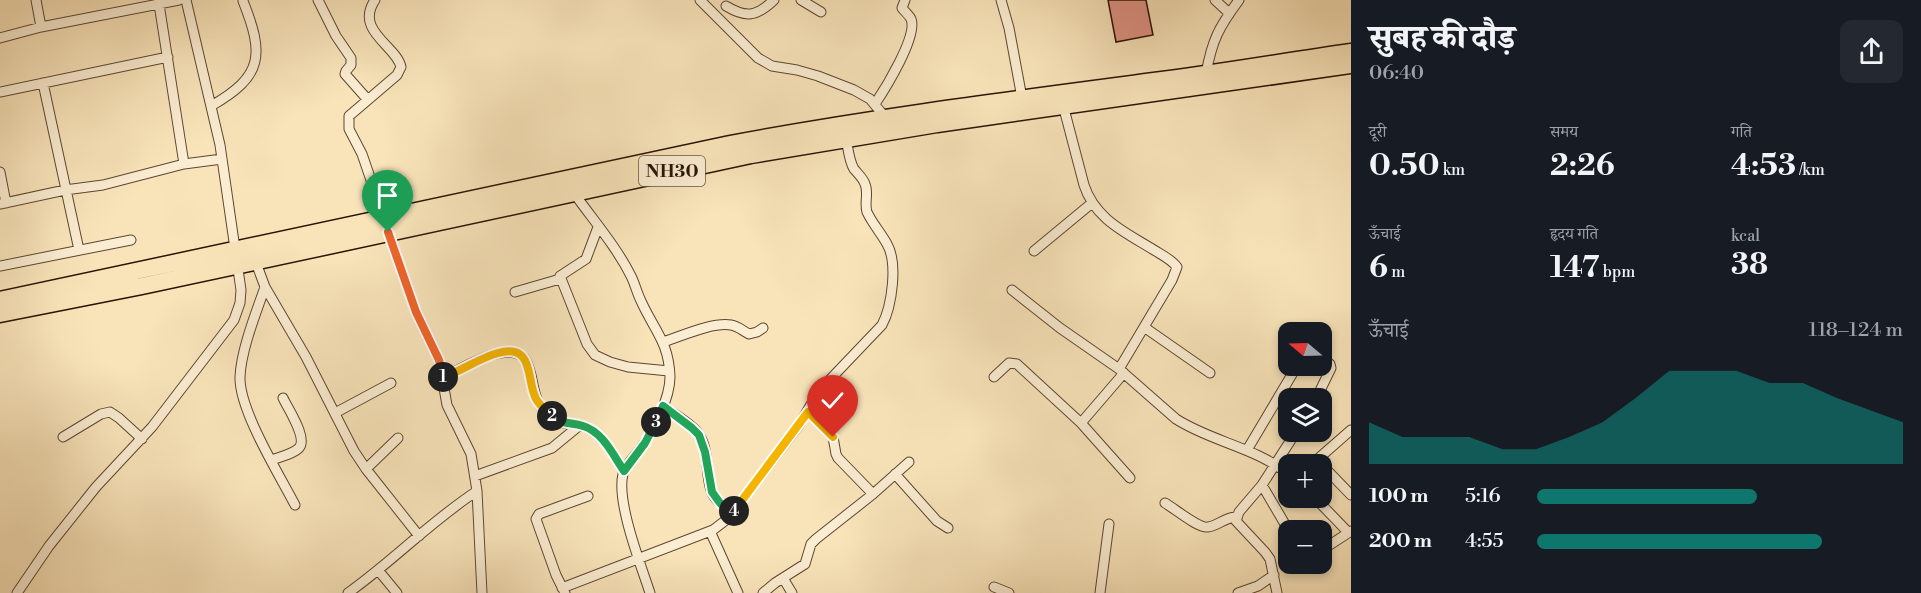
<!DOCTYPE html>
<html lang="hi">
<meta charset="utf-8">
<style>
:root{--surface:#171b24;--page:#242831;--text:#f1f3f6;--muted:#9ea1a6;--accent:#0f766e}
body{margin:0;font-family:"Libre Bodoni","Noto Serif Devanagari",serif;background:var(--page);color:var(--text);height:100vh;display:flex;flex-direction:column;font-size:22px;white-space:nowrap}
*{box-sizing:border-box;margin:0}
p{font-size:20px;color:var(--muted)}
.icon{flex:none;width:33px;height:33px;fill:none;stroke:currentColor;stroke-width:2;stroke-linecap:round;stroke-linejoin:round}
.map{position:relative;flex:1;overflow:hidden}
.panel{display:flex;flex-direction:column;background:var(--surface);width:570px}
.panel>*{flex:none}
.needle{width:39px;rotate:289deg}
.buttons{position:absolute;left:1278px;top:322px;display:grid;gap:12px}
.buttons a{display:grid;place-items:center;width:54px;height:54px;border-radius:12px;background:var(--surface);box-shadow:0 3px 9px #0003;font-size:30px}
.pin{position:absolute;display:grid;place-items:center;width:51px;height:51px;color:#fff;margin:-62px -26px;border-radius:50% 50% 50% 0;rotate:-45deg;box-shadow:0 0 6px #0007}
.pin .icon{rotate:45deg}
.km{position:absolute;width:30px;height:30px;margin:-15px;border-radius:50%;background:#222;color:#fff;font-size:16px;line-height:30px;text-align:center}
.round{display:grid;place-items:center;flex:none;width:63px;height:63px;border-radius:12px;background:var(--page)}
.head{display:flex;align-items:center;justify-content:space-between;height:102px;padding:0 18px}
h1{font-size:33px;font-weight:800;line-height:45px}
.metrics{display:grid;grid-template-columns:repeat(3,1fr);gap:9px;height:102px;padding:6px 18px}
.metrics div{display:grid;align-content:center}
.metrics b{font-size:30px;font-weight:800}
.metrics small{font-size:16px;font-weight:400}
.metrics p{font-size:16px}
.chart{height:168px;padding:12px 18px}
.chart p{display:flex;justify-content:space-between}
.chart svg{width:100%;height:108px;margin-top:6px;fill:var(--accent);opacity:.7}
ul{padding:0 18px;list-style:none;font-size:20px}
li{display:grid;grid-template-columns:96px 72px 1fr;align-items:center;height:45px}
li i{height:15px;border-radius:8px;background:var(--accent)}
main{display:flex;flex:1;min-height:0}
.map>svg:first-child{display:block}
</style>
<main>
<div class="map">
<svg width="1351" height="593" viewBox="0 0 1351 593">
<rect width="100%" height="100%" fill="#f9e4ba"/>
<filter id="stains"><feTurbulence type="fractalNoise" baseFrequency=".00333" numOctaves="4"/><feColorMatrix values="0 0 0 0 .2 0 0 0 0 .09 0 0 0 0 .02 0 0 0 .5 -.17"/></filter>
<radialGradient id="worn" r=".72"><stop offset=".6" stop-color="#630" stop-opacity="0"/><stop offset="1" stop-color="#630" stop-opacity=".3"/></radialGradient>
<path fill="#e09385" stroke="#281305" stroke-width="1.5" d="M1108,0h38l7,35 -37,7z"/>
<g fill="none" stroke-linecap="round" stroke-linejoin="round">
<defs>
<path id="minor" d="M36,0l5,27
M318,0l18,36 15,22v7l-5,6 -1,3 23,26
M375,0c-21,31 22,46 26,67l-4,8 -48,41v13l13,25 22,64
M700,0l58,58 14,8 25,4 21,6 36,14 16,9 15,18
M801,0l20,12
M1001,0l8,28 13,70
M1215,0l14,13
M159,4l25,160
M726,6c20,12 30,11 48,-6
M0,38l41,-11 138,-27
M1206,74c6,-34 13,-47 33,-74
M43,83l36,167
M0,92l168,-35
M875,104c10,-15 43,-68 36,-85 -2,-4 -7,-8 -9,-11l3,-8
M1063,105l21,80c11,34 41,47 70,65 8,5 17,9 23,17l-5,13 -53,89 57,50c36,23 79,28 112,55
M211,106c53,-30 53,-52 32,-105
M0,172l6,31
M574,193c19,27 42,53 57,83 4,8 6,17 10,25 13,29 28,41 29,76 0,21 -16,53 -29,71 -6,8 -15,16 -18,26 -7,28 18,91 27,119
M0,204l65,-14 38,-5 81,-21 38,-5
M598,227l-12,32 -26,17 27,68 8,11 15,7 18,5 41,4
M388,232l28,80 23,48 8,45 24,49 6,37 5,102
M1034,251l58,-48
M255,260l10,27 41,70 48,94 12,18 53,67
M0,266l131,-26
M265,287c-9,26 -24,63 -25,90 -1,33 39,97 55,128
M1012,290l48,38 59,41
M515,292l45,-13
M1144,327l66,46
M663,342c19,-6 49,-20 68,-17 7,1 12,6 18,9l8,-2 6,-4
M1286,343l2,1
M1124,373l-43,50 49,55
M994,377l15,-14 8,1 64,59
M443,378c18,-9 64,-38 81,-20 4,5 5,11 7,17 5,22 3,28 23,44 8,6 17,4 26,6 22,6 33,29 44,46
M1316,399l15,-31 -1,-4 -8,-5
M663,407c11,7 26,15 34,25 14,17 7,42 15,61 4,8 13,14 19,21
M808,412l25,25 3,17 2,4 35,36
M335,413l56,-30
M63,437l38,-23 9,-2 9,6 23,21
M1247,450l47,-79
M272,460c8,-3 21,-6 27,-12 9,-10 -11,-39 -16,-50
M1311,465l40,-35
M1322,465l29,30
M366,469l32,-31
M895,474l42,47 11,7
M475,476l77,-28 28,-23
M1262,485l-23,27 -3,9 29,31 5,7 7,34
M1315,498l33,34
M1165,503c9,5 34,26 43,24 10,-1 15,-9 28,-10
M710,531l28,62
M1289,531l-27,-46 34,-53
M1322,550l29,-19
M378,570l19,23
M783,578l9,15
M994,587l15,6
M562,588l151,-58 13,-10 14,-17 59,-78 20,-34 63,-66c10,-19 16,-62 5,-81 -6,-11 -15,-21 -20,-32 -3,-9 2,-19 -2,-28 -2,-6 -7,-10 -11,-15 -5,-8 -6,-21 -8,-31
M17,593l32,-47 47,-59 56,-60 82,-107 6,-17 1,-13 -21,-145 -34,-145
M348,593c45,-32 83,-72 129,-102
M565,593l-9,-18 -20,-56 3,-5 49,-18
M763,593l12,-10 30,-19 6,-20 5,-5 57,-45 36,-32
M1100,593l9,-69
M1238,593l20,-7 16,-11"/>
<path id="trunk" d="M0,300l730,-156c144,-27 288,-45 432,-64 63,-8 126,-19 189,-28
M0,314l142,-28 609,-131 186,-31 414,-59"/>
</defs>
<use href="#minor" stroke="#5c4732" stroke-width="11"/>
<use href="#trunk" stroke="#281305" stroke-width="19"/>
<use href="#minor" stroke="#fbedd2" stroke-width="9"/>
<use href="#trunk" stroke="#f9e4ba" stroke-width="16"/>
</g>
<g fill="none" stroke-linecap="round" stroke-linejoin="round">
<defs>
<path id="split-1" d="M388,232l28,80 23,48 4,17"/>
<path id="split-2" d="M443,377c17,-5 36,-19 55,-24 37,-10 28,27 38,46 4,7 10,12 16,17"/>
<path id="split-3" d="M552,416c10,9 19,6 31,10 20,6 30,29 41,45l21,-28 11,-21"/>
<path id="split-4" d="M656,422l7,-16 29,22 7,7 6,17 7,40 8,11 11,11 3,-3"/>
<path id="split-5" d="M734,511l74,-99 25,25"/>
</defs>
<use href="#split-1" stroke="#fff" stroke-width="12"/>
<use href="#split-2" stroke="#fff" stroke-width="12"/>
<use href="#split-3" stroke="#fff" stroke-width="12"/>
<use href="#split-4" stroke="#fff" stroke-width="12"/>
<use href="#split-5" stroke="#fff" stroke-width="12"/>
<use href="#split-1" stroke="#f0652b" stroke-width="8"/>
<use href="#split-2" stroke="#f5b400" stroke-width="8"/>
<use href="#split-3" stroke="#22a559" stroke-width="8"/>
<use href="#split-4" stroke="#22a559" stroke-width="8"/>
<use href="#split-5" stroke="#f5b400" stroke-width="8"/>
</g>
<g text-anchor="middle" stroke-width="4.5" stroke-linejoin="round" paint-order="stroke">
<rect fill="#fbedd2" stroke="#675442" stroke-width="1.5" x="639" y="156" width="66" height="30" rx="4.5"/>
<g font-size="18" font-weight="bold" fill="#281305">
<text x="672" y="177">NH30</text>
</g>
</g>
<rect width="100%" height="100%" filter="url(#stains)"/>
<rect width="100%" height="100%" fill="url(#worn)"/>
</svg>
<div class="buttons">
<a><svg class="needle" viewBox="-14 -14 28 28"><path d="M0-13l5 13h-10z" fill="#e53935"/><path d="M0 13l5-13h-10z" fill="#9ea1a6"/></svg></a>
<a><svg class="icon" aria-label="layers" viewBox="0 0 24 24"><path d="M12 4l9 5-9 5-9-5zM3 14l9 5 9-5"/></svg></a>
<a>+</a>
<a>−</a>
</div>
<div class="pin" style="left:388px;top:232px;background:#1e9e55"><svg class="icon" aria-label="arrive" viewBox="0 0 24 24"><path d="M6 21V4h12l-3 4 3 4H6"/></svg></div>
<div class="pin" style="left:833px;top:437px;background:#d93025"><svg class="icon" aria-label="check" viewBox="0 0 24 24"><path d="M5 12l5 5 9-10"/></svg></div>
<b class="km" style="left:443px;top:377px">1</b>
<b class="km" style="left:552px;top:416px">2</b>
<b class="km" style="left:656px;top:422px">3</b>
<b class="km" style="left:734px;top:511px">4</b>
</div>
<section class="panel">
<div class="head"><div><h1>सुबह की दौड़</h1><p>06:40</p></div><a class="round"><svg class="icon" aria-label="share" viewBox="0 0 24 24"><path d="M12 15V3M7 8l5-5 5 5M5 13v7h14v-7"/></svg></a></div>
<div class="metrics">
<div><p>दूरी</p><b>0.50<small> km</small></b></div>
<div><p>समय</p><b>2:26</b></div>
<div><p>गति</p><b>4:53<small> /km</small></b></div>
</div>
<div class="metrics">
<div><p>ऊँचाई</p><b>6<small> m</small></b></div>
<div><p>हृदय गति</p><b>147<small> bpm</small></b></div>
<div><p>kcal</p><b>38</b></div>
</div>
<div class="chart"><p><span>ऊँचाई</span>118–124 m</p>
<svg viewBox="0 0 160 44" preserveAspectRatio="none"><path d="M0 44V27L10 33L20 33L30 33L40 38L50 38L60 33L70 27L80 17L90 6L100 6L110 6L120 11L130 11L140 17L150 22L160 27V44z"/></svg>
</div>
<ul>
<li><b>100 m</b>5:16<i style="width:60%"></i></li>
<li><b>200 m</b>4:55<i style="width:78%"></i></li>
</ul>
</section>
</main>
